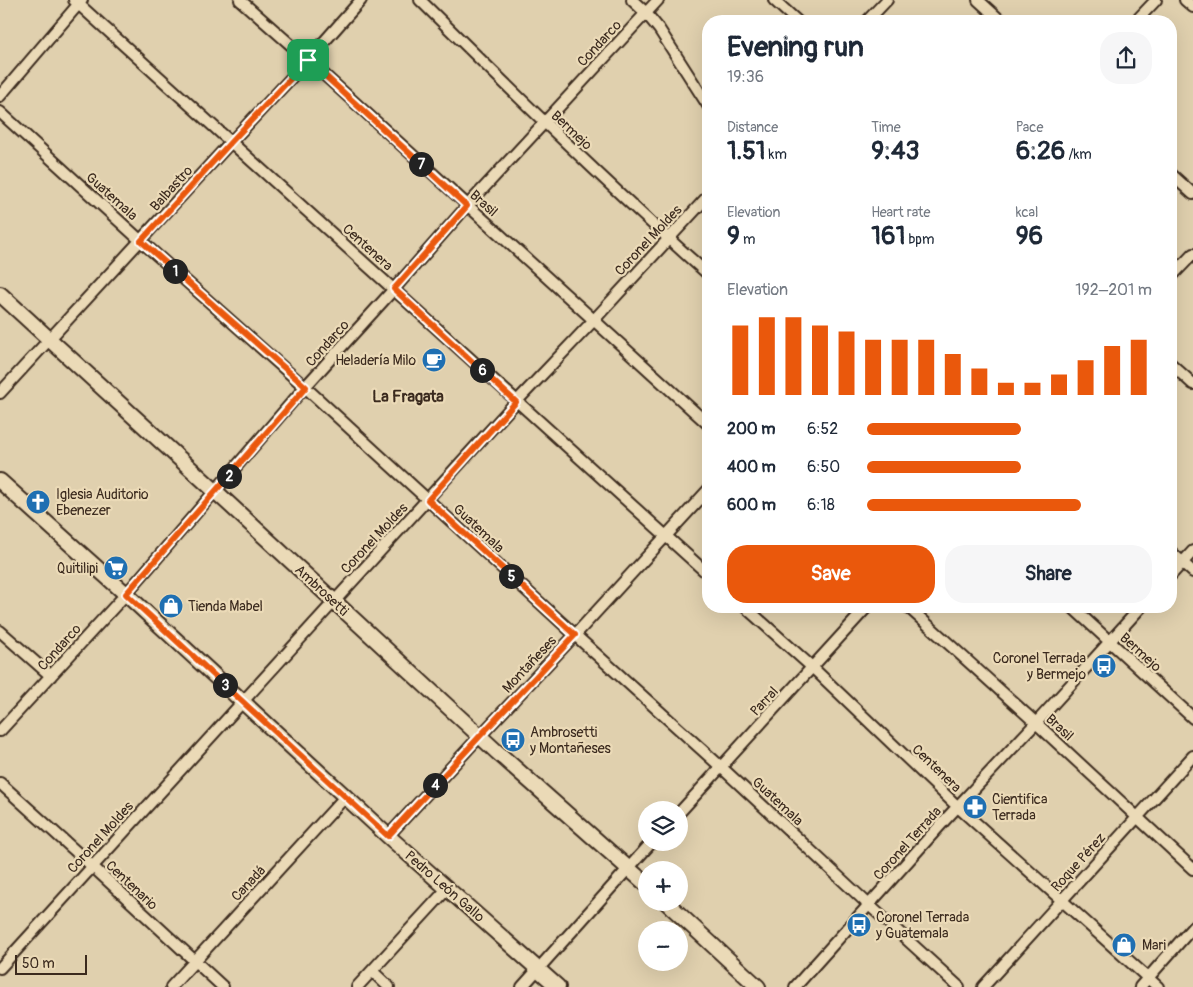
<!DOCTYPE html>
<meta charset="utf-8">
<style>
:root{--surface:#fff;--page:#f6f6f7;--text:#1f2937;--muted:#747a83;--accent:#ea580c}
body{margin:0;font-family:Pangolin,sans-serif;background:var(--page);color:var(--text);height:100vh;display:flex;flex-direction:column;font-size:19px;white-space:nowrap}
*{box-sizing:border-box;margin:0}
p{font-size:16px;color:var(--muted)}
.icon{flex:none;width:28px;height:28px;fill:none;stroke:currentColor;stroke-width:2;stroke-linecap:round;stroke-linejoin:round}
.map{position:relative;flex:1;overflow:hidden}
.details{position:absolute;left:702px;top:15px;width:475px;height:598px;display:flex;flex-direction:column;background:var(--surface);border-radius:20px;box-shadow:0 5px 20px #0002}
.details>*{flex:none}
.buttons{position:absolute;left:638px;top:801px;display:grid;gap:10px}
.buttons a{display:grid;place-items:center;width:50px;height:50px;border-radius:50%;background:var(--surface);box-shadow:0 5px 20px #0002;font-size:25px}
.scale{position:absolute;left:15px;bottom:12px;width:72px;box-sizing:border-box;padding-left:5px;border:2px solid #3b2a1e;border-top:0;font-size:14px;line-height:18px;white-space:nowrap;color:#3b2a1e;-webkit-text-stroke:4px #ebdab7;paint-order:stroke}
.pin{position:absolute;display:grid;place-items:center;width:42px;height:42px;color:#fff;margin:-21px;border-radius:10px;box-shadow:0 2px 8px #0006}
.km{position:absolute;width:25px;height:25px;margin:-12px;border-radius:50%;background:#222;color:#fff;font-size:14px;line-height:25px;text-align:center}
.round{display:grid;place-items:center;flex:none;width:52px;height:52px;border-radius:20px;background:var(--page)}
.headline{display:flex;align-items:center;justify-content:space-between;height:85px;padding:0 25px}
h1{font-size:28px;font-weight:700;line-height:38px}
.stats{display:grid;grid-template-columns:repeat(3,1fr);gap:8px;height:85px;padding:5px 25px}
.stats div{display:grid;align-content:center}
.stats b{font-size:25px;font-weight:700}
.stats small{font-size:14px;font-weight:400}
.stats p{font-size:14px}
.chart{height:140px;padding:10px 25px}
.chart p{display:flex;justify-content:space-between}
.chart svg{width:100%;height:90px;margin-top:5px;stroke:var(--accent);stroke-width:6}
.primary-button{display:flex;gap:10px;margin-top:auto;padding:10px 25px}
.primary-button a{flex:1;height:58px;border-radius:20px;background:var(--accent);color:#fff;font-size:20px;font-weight:700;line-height:58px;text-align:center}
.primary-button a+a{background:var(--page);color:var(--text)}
ul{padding:0 25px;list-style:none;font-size:16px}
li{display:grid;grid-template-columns:80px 60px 1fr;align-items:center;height:38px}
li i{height:12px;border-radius:6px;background:var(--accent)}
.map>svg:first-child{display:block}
</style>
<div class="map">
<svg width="1193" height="987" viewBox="0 0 1193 987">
<rect width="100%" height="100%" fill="#e0d0ae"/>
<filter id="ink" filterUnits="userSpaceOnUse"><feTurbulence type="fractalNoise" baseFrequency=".02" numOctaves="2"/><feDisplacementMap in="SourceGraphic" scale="10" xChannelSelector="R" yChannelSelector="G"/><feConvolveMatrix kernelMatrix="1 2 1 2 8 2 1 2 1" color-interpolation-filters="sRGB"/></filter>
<g filter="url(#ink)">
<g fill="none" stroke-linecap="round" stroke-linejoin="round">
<defs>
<path id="street" d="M74,0l635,575
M240,0l68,60 401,365
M420,0c95,94 190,187 289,275
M632,0l14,13 13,16 50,78
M774,0l23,21
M978,0l23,21
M1185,0l8,7
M867,21l20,-21
M1136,21l20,-21
M0,96l82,-96
M0,112l141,129 164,146 270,248 146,132 148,138 90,82
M1171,174l22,20
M1171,277l22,-23
M1171,364l22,20
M0,393l231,-251 77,-82 53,-60
M1171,552l22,20
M1171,575l22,-24
M744,606l69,62 145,139 200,180
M907,606l129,117 157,146
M1071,606l122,112
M0,631l51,45
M0,731l126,-137 179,-207 89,-98 73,-83 191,-206
M0,783l92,83 131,121
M679,813l189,-207
M388,836l92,-100 95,-101 134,-146
M0,968l516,-566 77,-81 116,-126
M372,971l17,16
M171,987l174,-190
M357,987l91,-99
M522,987l130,-145
M795,987l150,-167 91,-97 106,-117
M983,987l210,-231
M1140,987l53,-60"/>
<path id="secondary" d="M0,294l215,197 282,261 149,132
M0,481l126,113 262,242 170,151
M666,902l92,85"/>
</defs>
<use href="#street" stroke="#3b2a1e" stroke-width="14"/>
<use href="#secondary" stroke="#3b2a1e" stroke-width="18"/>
<use href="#street" stroke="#ebdab7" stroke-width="10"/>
<use href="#secondary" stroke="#ebdab7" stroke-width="14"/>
</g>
</g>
<g fill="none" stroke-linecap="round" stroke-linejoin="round" filter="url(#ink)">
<defs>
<path id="route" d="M308,60l159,146 -73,83 122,113 -88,98 147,135 -95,101 -92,100 -262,-242 180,-207 -165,-146 90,-99z"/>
</defs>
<use href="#route" stroke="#fff" stroke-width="10"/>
<use href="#route" stroke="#ea580c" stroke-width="6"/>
</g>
<defs>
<symbol id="cafe-disc" viewBox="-11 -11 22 22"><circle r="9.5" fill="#1f6fb2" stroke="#ebdab7"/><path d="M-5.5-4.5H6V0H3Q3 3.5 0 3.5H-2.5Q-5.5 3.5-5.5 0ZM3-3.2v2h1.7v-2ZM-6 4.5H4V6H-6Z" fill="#fff"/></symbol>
<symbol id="church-disc" viewBox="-11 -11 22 22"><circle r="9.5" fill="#1f6fb2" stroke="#ebdab7"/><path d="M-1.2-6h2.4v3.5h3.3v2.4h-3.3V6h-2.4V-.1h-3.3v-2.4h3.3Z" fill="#fff"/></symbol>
<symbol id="supermarket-disc" viewBox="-11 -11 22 22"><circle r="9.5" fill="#1f6fb2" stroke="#ebdab7"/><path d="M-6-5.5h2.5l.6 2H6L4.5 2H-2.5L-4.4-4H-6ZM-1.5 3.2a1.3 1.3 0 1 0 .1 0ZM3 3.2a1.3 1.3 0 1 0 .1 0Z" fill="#fff"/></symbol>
<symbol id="shop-disc" viewBox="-11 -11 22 22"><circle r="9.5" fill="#1f6fb2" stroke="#ebdab7"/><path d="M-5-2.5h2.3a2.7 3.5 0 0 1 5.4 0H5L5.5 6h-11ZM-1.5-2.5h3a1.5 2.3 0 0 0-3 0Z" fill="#fff"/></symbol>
<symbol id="bus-disc" viewBox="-11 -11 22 22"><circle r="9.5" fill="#1f6fb2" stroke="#ebdab7"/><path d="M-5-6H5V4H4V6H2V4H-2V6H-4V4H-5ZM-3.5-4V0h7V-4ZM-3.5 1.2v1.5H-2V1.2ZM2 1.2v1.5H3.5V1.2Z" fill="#fff"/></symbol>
<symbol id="pharmacy-disc" viewBox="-11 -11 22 22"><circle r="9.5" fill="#1f6fb2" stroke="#ebdab7"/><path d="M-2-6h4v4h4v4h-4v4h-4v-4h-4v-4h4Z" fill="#fff"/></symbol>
</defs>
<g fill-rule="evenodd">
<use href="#cafe-disc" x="420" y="346" width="28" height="28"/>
<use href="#church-disc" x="24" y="488" width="28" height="28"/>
<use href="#supermarket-disc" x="102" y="554" width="28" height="28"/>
<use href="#shop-disc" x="157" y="592" width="28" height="28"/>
<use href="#bus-disc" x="1090" y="652" width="28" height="28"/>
<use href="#bus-disc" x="499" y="726" width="28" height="28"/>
<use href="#pharmacy-disc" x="961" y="793" width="28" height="28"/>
<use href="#bus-disc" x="845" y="911" width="28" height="28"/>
<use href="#shop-disc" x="1110" y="931" width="28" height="28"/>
</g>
<g text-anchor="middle" stroke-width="4.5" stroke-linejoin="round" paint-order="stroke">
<g font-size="14" fill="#3b2a1e" stroke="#ebdab7">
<text transform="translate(599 43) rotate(-47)" y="5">Condarco</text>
<text transform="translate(572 130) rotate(43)" y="5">Bermejo</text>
<text transform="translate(171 188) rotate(-48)" y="5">Balbastro</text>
<text transform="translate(112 196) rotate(42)" y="5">Guatemala</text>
<text transform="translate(484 203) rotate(42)" y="5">Brasil</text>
<text transform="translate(648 240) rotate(-47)" y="5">Coronel Moldes</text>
<text transform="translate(368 247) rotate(42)" y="5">Centenera</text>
<text transform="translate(327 343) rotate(-48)" y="5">Condarco</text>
<text transform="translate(479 528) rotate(43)" y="5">Guatemala</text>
<text transform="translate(374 538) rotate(-47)" y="5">Coronel Moldes</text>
<text transform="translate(322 590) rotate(43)" y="5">Ambrosetti</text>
<text transform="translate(59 647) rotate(-48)" y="5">Condarco</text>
<text transform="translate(1141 652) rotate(42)" y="5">Bermejo</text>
<text transform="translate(529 664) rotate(-47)" y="5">Montañeses</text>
<text transform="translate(764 701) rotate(-47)" y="5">Parral</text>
<text transform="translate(1060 727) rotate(43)" y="5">Brasil</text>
<text transform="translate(937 768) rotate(44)" y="5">Centenera</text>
<text transform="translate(778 801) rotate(43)" y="5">Guatemala</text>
<text transform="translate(100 837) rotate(-48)" y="5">Coronel Moldes</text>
<text transform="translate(907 843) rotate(-48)" y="5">Coronel Terrada</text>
<text transform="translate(1078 862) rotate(-48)" y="5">Roque Pérez</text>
<text transform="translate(248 883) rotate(-47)" y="5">Canadá</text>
<text transform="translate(132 885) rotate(43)" y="5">Centenario</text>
<text transform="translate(445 886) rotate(41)" y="5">Pedro León Gallo</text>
</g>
<g font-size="14" fill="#3b2a1e" stroke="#ebdab7" text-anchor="start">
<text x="416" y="365" text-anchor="end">Heladería Milo</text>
<text x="56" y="499">Iglesia Auditorio<tspan x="56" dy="16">Ebenezer</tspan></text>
<text x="98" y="573" text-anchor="end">Quitilipi</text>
<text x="188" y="611">Tienda Mabel</text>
<text x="1086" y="663" text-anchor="end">Coronel Terrada<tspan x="1086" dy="16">y Bermejo</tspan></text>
<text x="530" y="737">Ambrosetti<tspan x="530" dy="16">y Montañeses</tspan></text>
<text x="992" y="804">Cientifica<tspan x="992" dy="16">Terrada</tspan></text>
<text x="876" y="922">Coronel Terrada<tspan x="876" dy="16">y Guatemala</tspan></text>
<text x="1142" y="950">Mari</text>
</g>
<g font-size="16" font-weight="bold" fill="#3b2a1e" stroke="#ebdab7">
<text x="408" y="402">La Fragata</text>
</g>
</g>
</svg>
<div class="buttons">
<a><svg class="icon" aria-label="layers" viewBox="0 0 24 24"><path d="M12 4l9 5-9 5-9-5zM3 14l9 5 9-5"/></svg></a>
<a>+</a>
<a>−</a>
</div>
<div class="scale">50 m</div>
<div class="pin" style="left:308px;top:60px;background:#1e9e55"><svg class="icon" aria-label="arrive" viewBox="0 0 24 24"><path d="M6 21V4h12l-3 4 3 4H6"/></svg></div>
<b class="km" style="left:175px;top:271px">1</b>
<b class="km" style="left:229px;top:476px">2</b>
<b class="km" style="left:225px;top:685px">3</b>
<b class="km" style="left:435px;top:785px">4</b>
<b class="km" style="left:511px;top:576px">5</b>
<b class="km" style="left:482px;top:370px">6</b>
<b class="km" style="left:421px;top:164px">7</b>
<section class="details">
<div class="headline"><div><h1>Evening run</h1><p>19:36</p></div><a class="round"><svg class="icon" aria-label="share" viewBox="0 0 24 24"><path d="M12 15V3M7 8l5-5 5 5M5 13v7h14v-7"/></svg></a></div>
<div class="stats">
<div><p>Distance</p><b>1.51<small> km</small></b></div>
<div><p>Time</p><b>9:43</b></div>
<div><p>Pace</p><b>6:26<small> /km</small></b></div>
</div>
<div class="stats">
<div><p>Elevation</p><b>9<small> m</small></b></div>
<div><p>Heart rate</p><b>161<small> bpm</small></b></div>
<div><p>kcal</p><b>96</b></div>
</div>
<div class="chart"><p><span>Elevation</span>192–201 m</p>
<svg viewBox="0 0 160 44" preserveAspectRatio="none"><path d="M5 44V10M15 44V6M25 44V6M35 44V10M45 44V13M55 44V17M65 44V17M75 44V17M85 44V24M95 44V31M105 44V38M115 44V38M125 44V34M135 44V27M145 44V20M155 44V17"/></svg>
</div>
<ul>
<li><b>200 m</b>6:52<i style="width:54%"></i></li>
<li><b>400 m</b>6:50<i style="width:54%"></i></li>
<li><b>600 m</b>6:18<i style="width:75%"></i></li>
</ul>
<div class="primary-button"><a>Save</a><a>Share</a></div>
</section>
</div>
